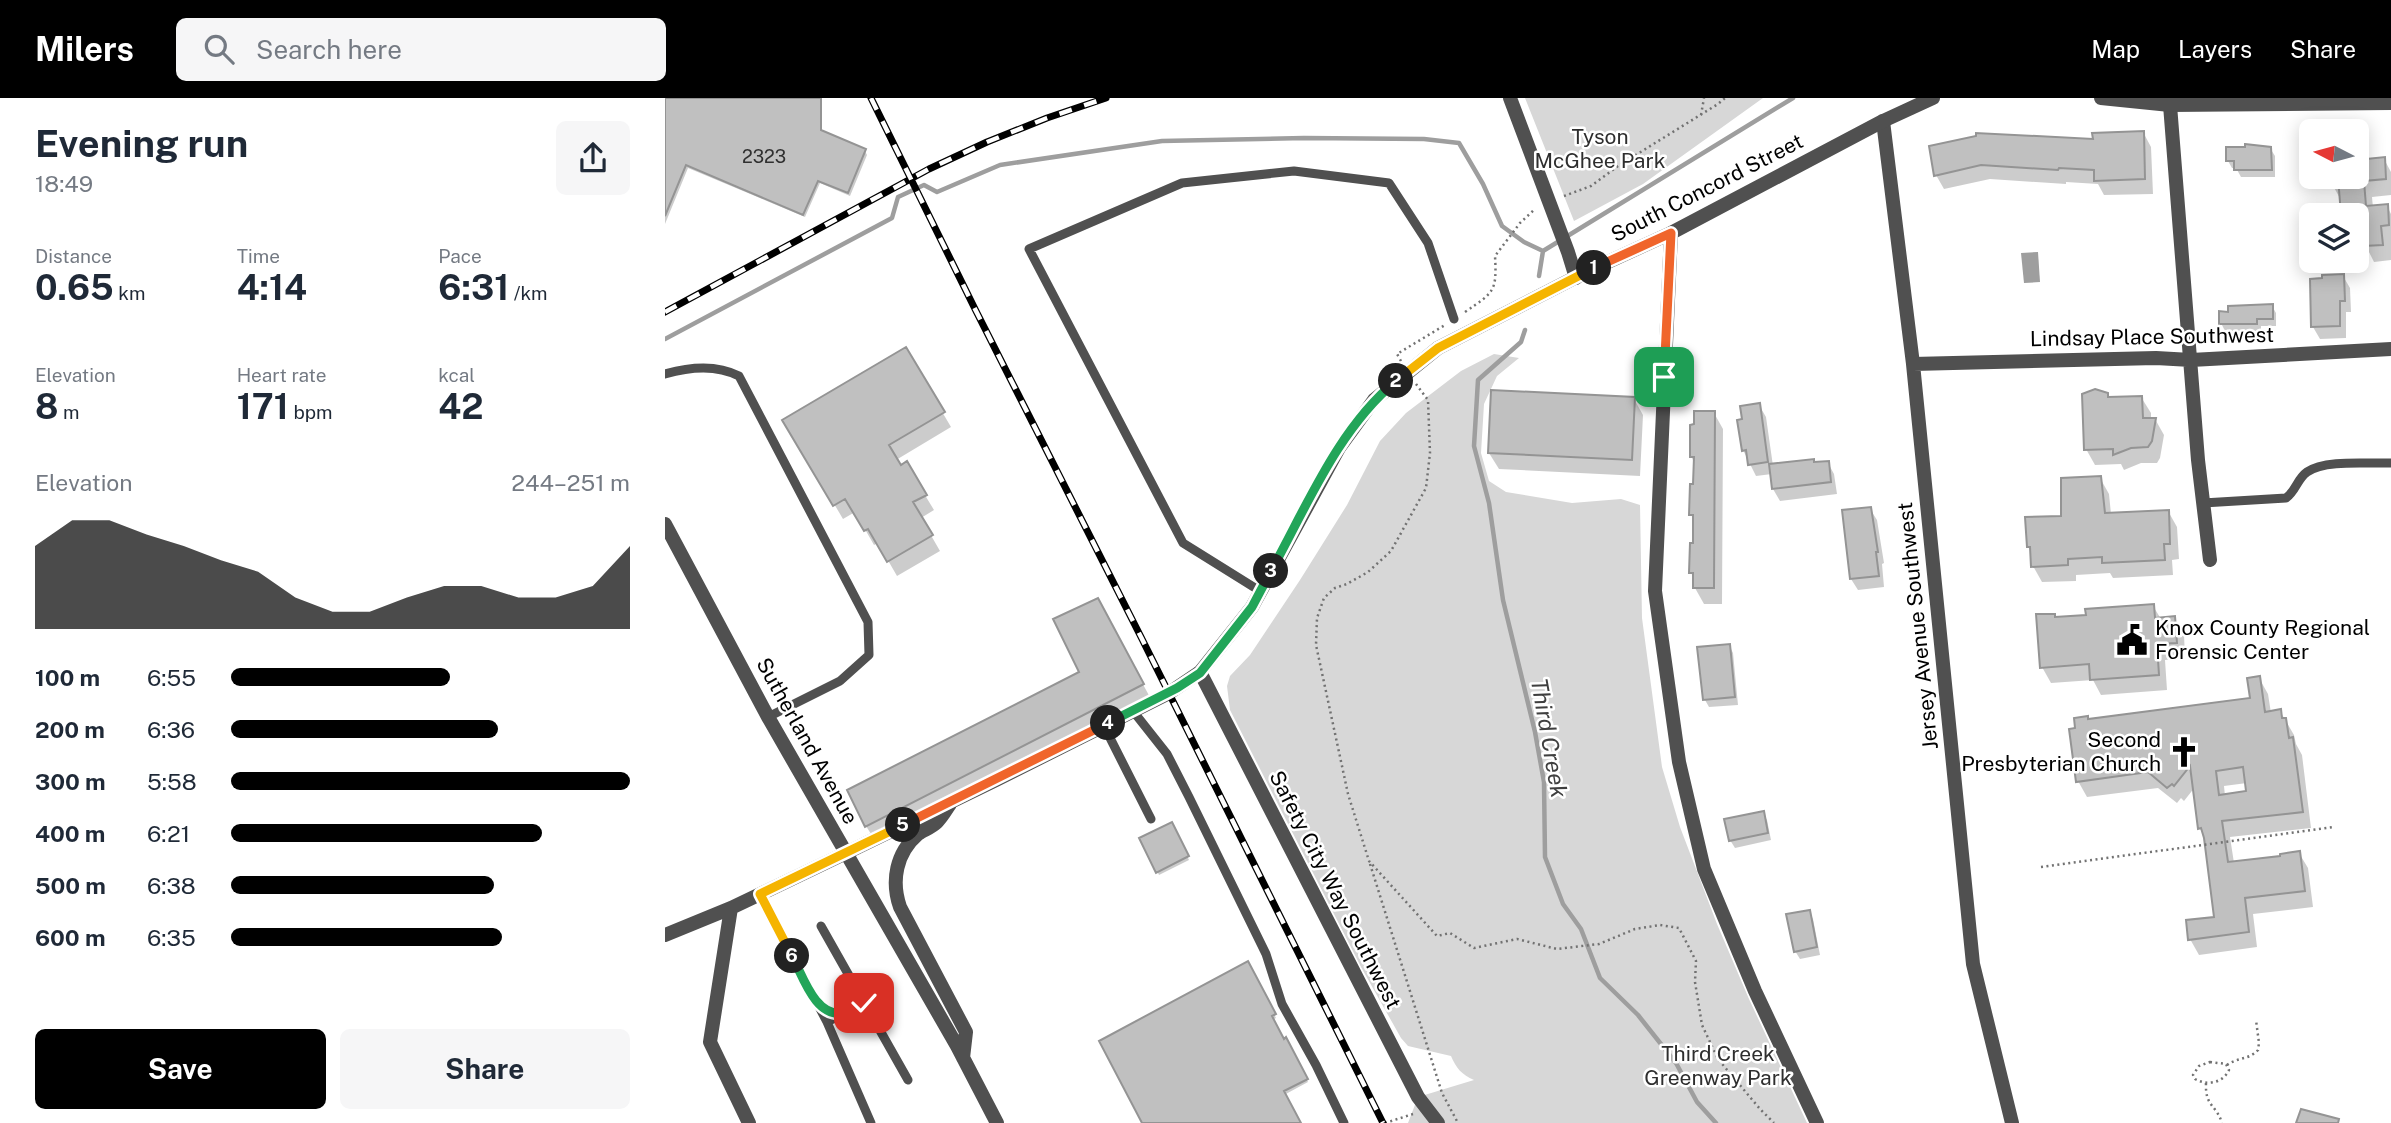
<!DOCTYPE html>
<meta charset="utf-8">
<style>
:root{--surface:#fff;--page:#f6f6f7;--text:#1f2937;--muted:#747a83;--accent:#000}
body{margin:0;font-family:"Public Sans",sans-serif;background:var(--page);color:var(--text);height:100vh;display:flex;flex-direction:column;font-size:26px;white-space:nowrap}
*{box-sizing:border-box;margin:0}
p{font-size:23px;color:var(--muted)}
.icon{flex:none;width:38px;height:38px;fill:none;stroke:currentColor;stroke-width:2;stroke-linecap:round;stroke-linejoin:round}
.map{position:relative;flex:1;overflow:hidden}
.details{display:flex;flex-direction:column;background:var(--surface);width:665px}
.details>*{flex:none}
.needle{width:46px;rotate:276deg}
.tools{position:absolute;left:1634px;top:21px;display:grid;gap:14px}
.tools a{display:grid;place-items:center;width:70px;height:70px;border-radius:10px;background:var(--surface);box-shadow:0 4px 18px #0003;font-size:35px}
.pin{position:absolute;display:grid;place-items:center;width:60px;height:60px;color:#fff;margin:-30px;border-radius:14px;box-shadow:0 4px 10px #0006}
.km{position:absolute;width:35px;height:35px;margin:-18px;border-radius:50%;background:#222;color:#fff;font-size:19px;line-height:35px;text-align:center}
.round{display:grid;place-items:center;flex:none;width:74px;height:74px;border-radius:10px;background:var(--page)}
.head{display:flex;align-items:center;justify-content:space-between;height:119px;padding:0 35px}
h1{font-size:38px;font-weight:700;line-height:52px}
.stats{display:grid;grid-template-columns:repeat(3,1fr);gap:10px;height:119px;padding:7px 35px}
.stats div{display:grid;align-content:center}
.stats b{font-size:35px;font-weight:700}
.stats small{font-size:19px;font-weight:400}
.stats p{font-size:19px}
.chart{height:196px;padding:14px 35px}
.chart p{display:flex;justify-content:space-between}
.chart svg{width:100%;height:126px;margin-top:7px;fill:var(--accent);opacity:.7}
.action{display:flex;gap:14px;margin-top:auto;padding:14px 35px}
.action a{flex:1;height:80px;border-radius:10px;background:var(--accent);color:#fff;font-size:28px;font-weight:700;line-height:80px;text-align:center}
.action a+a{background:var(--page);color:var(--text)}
ul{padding:0 35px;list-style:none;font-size:23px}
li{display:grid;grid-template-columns:112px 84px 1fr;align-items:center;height:52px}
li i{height:18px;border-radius:9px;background:var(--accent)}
header{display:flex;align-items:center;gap:42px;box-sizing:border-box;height:98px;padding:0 35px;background:var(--accent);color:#fff}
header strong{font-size:33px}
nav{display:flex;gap:38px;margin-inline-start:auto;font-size:24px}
.search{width:490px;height:63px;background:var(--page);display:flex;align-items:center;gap:18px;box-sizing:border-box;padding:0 24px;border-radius:10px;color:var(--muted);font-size:26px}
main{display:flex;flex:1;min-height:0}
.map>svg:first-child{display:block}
</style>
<header>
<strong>Milers</strong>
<div class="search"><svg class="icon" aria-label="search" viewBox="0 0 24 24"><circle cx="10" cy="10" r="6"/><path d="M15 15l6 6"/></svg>Search here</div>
<nav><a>Map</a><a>Layers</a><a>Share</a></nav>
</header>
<main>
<section class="details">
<div class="head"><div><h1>Evening run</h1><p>18:49</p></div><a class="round"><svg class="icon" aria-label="share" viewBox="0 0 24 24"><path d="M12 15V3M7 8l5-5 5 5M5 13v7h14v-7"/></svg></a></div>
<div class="stats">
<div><p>Distance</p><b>0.65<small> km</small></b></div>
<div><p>Time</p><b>4:14</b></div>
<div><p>Pace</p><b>6:31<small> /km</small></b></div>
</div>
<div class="stats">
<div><p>Elevation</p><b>8<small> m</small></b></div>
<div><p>Heart rate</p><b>171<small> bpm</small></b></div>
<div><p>kcal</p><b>42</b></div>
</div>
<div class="chart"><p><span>Elevation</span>244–251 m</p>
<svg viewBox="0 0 160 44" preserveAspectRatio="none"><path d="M0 44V15L10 6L20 6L30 11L40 15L50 20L60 24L70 33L80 38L90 38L100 33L110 29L120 29L130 33L140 33L150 29L160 15V44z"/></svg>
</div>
<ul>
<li><b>100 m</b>6:55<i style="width:55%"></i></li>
<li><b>200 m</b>6:36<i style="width:67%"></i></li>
<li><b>300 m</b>5:58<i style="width:100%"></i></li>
<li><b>400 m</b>6:21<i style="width:78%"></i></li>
<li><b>500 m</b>6:38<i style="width:66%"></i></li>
<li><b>600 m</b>6:35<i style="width:68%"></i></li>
</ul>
<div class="action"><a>Save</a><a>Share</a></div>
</section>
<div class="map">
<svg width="1726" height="1025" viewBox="0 0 1726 1025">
<rect width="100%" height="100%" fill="#fff"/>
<path fill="#d7d7d7" d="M860,0h238l-120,86 -69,37z
M829,256l25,4 -22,18 -13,28 -3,49 8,28 17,11 66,11 49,-4 19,6 2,113 20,149 18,60 37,97 32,75 58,124h-399l10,-26 56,-17c-12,-5 -18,-12 -23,-24l-43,-10 -7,-8 -40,-71 -131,-257 -3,-24 3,-10 20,-21 50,-75 47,-75 33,-64 26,-28 55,-42z"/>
<path fill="#9e9e9e" d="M1373,154l2,30 -16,1 -3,-30z"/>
<path fill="#0003" fill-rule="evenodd" d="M0,0h157v34l43,19 2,4 -17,41 -30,-13 -15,34 -117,-49 -23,56z
M1478,34l8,15 2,47 -49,1 -6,-11 -32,-2v2l-76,-5 -46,10 -8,-14 42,-38 116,4z
M1605,50l5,8v21h-34l-5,-9h-4l-4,-7z
M1695,50l8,13 16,-2 7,13v23l-19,2 1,11 14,-2 4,8v46l-17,2 -9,-18 -8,1v-30h-23v-4l9,-1 -2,-10 -9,-16 -1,-7h26v-28z
M1678,178l7,12 1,24h-5v26l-26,1 -7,-12z
M1607,208l4,7v13h-15v5h-36l-4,-8z
M240,251l46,78 -55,33 4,8 6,-4 28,46 -13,8 19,33 -43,25 -19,-33 -4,2 -19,-33 -12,7 -58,-98z
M1442,297l2,4 32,-2 10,16v7l4,-1 9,16 -4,23 -3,5h-16l-17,7 -3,-6 -26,1 -9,-16z
M969,301l9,16 -3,61 -141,-7 -10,-16z
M1094,307l7,12 7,49 55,-3 6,11 3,20 -57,7 -7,-12 -1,-15 -16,2 -13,-26z
M1049,315l9,16 -1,175h-18l-9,-16v-8l-4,-7 4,-28v-24l-4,-6 4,-51 -4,-8z
M1435,380l9,16 2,20 57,-3 9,16 2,32 -7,1 1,15 -60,3 -3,-5 -34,2v6l-34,1 -9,-16 -1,-13 -4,-6 34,-30z
M1205,411l7,11 7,43 -2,1 2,23 -26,3 -7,-11z
M1488,508l8,13 13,-1 10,16 1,24 -20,2 2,30 -66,5 -8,-15 -42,3 -9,-16 13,-48z
M441,518l46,85 -276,141 -10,-16 216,-153z
M1064,547l4,8 5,52 -29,2 -4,-7 -6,-51z
M1594,580l9,16 3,19 9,-2 14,24 2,9 6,11 9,73 -81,9 4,26 48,-6 17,-4 9,15 5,39 -60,7 4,33 -58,8 -9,-16 26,-21 -10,-80 -6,-10 -5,-41 -11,14 -3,-3 -4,5 -19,-15 -71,9 -9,-16 11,-60 162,-21zM1582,685l1,9 -23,4 -1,-10z
M1098,715l4,7 4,20 -36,8 -5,-8z
M507,726l17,36 -30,15 -17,-36z
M1144,814l4,7 7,36 -20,4 -5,-8z
M583,866l28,54 -4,2 11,21 4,2 21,39 -24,13 15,28h-155z"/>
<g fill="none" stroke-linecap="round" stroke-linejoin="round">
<path stroke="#9e9e9e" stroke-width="4.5" d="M874,178l4,-25 250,-153
M860,232l-4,12 -43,38 -4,66 15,57 14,97 32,132 9,50 1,75 18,47 18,25 19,49 38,37 38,48 21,39 19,21
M0,241l227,-121 6,-21 26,-12 13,7 63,-27 162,-24 142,-3 120,1 35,4 24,41 19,42 22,16 19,9"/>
</g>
<path fill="#c0c0c0" stroke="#949494" stroke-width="2" fill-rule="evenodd" d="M0,0h156v32l45,19 -18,44 -30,-12 -15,34 -117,-50 -21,51z
M1479,33l1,48 -51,2v-11l-35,-2 -1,2 -77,-5 -47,11 -5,-30 47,-10v-3l117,6 -1,-6z
M1580,46l26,3 1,23h-38v-9h-8v-14h19z
M1720,59l1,22 -22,2 2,25 22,-2 1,21 -8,1 2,19 -20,1 -2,-18h-4v-13h-16l-3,-38h19v-17z
M1679,176l1,27h-5v25l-29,1 -1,-48 12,-1v-3z
M1608,206v15h-16v5h-38v-13l9,1v-6z
M241,249l39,65 -56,33 12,20 6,-4 20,34 -14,7 20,33 -46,27 -19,-33 -4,2 -19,-32 -12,7 -51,-86z
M1430,291l13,4v4l34,-1 1,22h13l-4,23 -4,6 -17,1 -18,7v-6l-29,1 -2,-56z
M826,292l144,7 -3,63 -144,-7z
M1095,305l8,59 -20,3 -2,-15 -4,1 -5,-31 5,-1 -2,-13z
M1029,313h21l-1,177h-21v-15h-4l1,-30h3v-28h-4l1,-31h3l1,-27h-4v-32l4,-1z
M1149,361v3l15,-1 2,21 -59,7 -3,-25z
M1436,378l4,37 64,-3 1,34h-6l1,16 -63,3v-6l-34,2v6l-37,2 -1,-20h-3l-2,-30 36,-1v-38z
M1206,409l7,45h-2l3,24 -29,3 -8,-69z
M433,500l46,86 -279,143 -18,-37 232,-118 -26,-53z
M1489,506l1,14 20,-2 2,27 -20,1 2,31 -69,5 -1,-16 -49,4 -4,-54h19v3l31,-2 -1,-6z
M1065,546l5,53 -32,3 -6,-53z
M1595,578l5,36 16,-3 1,9h4l3,20 4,-1 10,75 -81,9 6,41 52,-6v-2l20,-3 5,40 -60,7 4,34 -61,8 -2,-20 28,-3 -10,-79 -3,-10 -3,1 -8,-63 -16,20 -2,-2 -5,4 -19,-16 -72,10 -7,-53 6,-1 -1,-10 14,-2v3l162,-21 -3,-20zM1578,669l3,24 -27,4 -3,-24z
M1099,713l4,22 -39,8 -5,-22z
M507,724l17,34 -33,17 -17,-35z
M1145,812l7,37 -23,5 -8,-38z
M583,863l28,53 -4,2 12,23 2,-2 22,42 -24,12 17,32h-159l-43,-82z
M1636,1011l38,10 -1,4h-42z"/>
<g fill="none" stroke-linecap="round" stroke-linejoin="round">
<path stroke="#727272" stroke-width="2.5" stroke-dasharray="2 3.5" stroke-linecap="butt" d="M1036,17l3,-17
M899,98l27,-10 27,-20 100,-62 7,-6
M800,214c29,-20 32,-20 30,-56l25,-33 15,-14
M736,263l-4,-7 48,-29
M751,286l12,16 2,53 -4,35 -35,63 -23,21 -21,12 -12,4 -11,10 -7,20 -1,27 32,149 21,67 68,75 13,-3 24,15 43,-9 40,10 42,-5 36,-15 25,-4 19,3 17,33 -1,21 7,43 16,34 42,50 14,14
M705,766l72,229 16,30
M1376,769l293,-40
M1545,964l16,2 3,6c-6,13 -22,16 -34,9l-2,-4 6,-9z
M1562,967c11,-8 22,-5 31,-15l1,-7 -3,-23
M1541,985c-1,24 10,21 16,40
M720,1025l28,-9"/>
<path stroke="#505050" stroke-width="9" d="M0,276c24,-7 51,-10 74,2l129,246 1,33 -29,26 -72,36
M1538,405l83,-5c10,-7 11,-19 21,-26 18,-13 62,-8 84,-9
M595,493l-77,-48 -154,-294 153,-66 112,-12 95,12 39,60 26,76
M468,613l34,43 22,43 77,157 16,50 34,61 28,58
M439,628l47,93
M95,796l67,128 44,101
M156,828l87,154
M162,924l37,-19"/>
<path stroke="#505050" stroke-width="14" d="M845,0l58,154 8,26
M1505,7l28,355 12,100
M1218,23l30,243 60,600 39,159
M1006,135l-16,358 24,171 25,107 51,122 62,132
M1248,266l243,-6 35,2 200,-11
M535,574l218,425 20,26
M66,810l-21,134 39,81
M0,837l66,-27 115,-55"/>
<path stroke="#505050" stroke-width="14" d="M1436,0l69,7 221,-2
M0,426l103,193 189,329 40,77
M285,706c-4,6 -8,13 -13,18 -6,6 -14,8 -19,12 -22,19 -27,47 -18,73l66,125 -3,26
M181,755l150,-73 173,-87 31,-21 52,-65 87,-159 35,-48 64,-52 146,-75 87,-40 212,-112 50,-23"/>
<defs>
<path id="rail" d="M206,0l105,213 165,326 242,486
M0,214l264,-143 58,-27 60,-24 59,-20"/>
</defs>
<use href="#rail" stroke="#000" stroke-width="7"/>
<use href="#rail" stroke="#fff" stroke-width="4.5" stroke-dasharray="13" stroke-linecap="butt"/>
</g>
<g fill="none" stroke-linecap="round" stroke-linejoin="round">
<defs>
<path id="split-1" d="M929,170l77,-35 -7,144"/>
<path id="split-2" d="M731,283l42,-33 156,-80"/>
<path id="split-3" d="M606,473c36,-65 67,-142 125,-190"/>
<path id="split-4" d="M443,625l69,-35 23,-15 52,-66 19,-36"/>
<path id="split-5" d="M238,727l205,-102"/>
<path id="split-6" d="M127,858l-32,-62 143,-69"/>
<path id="split-7" d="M127,858c11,20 23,62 52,57 6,-1 14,-7 20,-10"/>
</defs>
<use href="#split-1" stroke="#fff" stroke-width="14"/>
<use href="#split-2" stroke="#fff" stroke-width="14"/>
<use href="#split-3" stroke="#fff" stroke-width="14"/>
<use href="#split-4" stroke="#fff" stroke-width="14"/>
<use href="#split-5" stroke="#fff" stroke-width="14"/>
<use href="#split-6" stroke="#fff" stroke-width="14"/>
<use href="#split-7" stroke="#fff" stroke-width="14"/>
<use href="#split-1" stroke="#f0652b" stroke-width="9"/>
<use href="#split-2" stroke="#f5b400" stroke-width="9"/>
<use href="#split-3" stroke="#22a559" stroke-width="9"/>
<use href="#split-4" stroke="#22a559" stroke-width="9"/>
<use href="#split-5" stroke="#f0652b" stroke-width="9"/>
<use href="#split-6" stroke="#f5b400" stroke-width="9"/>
<use href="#split-7" stroke="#22a559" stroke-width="9"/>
</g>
<defs>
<symbol id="civic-bare" viewBox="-9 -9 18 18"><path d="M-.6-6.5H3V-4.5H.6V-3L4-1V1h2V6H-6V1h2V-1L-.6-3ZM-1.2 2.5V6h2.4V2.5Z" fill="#000" stroke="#fff" stroke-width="2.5" paint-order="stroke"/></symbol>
<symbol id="church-bare" viewBox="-9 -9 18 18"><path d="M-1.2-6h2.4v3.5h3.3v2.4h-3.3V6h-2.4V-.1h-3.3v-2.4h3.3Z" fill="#000" stroke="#fff" stroke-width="2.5" paint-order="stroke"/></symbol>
</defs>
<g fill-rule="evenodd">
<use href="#civic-bare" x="1445" y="520" width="44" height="44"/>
<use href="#church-bare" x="1497" y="632" width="44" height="44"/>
</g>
<g text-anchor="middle" stroke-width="5" stroke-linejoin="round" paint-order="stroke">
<g font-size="18" fill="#303030">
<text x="99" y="65">2323</text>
</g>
<g font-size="21" fill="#2e2e2e" stroke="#fff">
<text x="935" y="46">Tyson<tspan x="935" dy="24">McGhee Park</tspan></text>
<text x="1053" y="963">Third Creek<tspan x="1053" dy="24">Greenway Park</tspan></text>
</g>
<g font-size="21" fill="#000" stroke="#fff">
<text transform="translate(1042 90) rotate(-27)" y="7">South Concord Street</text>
<text transform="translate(1487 239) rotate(-1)" y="7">Lindsay Place Southwest</text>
<text transform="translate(1253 528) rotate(-96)" y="7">Jersey Avenue Southwest</text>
<text transform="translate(142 643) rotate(61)" y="7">Sutherland Avenue</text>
<text transform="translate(670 792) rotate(63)" y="7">Safety City Way Southwest</text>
</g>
<g font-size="21" fill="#000" stroke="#fff" text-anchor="start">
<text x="1490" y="537">Knox County Regional<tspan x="1490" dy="24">Forensic Center</tspan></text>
<text x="1496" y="649" text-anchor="end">Second<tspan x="1496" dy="24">Presbyterian Church</tspan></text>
</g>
<g font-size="23" font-style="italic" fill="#3f3f3f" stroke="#fff">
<text transform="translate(884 640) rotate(80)" y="8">Third Creek</text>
</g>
</g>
</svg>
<div class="tools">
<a><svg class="needle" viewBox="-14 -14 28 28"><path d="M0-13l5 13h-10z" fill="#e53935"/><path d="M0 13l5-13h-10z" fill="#747a83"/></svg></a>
<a><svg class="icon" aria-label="layers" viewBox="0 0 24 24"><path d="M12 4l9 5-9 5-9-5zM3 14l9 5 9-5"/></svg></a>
</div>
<div class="pin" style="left:999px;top:279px;background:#1e9e55"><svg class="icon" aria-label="arrive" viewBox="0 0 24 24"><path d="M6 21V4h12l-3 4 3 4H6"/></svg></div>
<div class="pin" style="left:199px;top:905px;background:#d93025"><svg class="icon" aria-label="check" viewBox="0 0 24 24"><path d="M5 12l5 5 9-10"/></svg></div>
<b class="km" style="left:929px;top:170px">1</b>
<b class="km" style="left:731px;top:283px">2</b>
<b class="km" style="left:606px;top:473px">3</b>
<b class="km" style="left:443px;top:625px">4</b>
<b class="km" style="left:238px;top:727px">5</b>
<b class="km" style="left:127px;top:858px">6</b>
</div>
</main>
